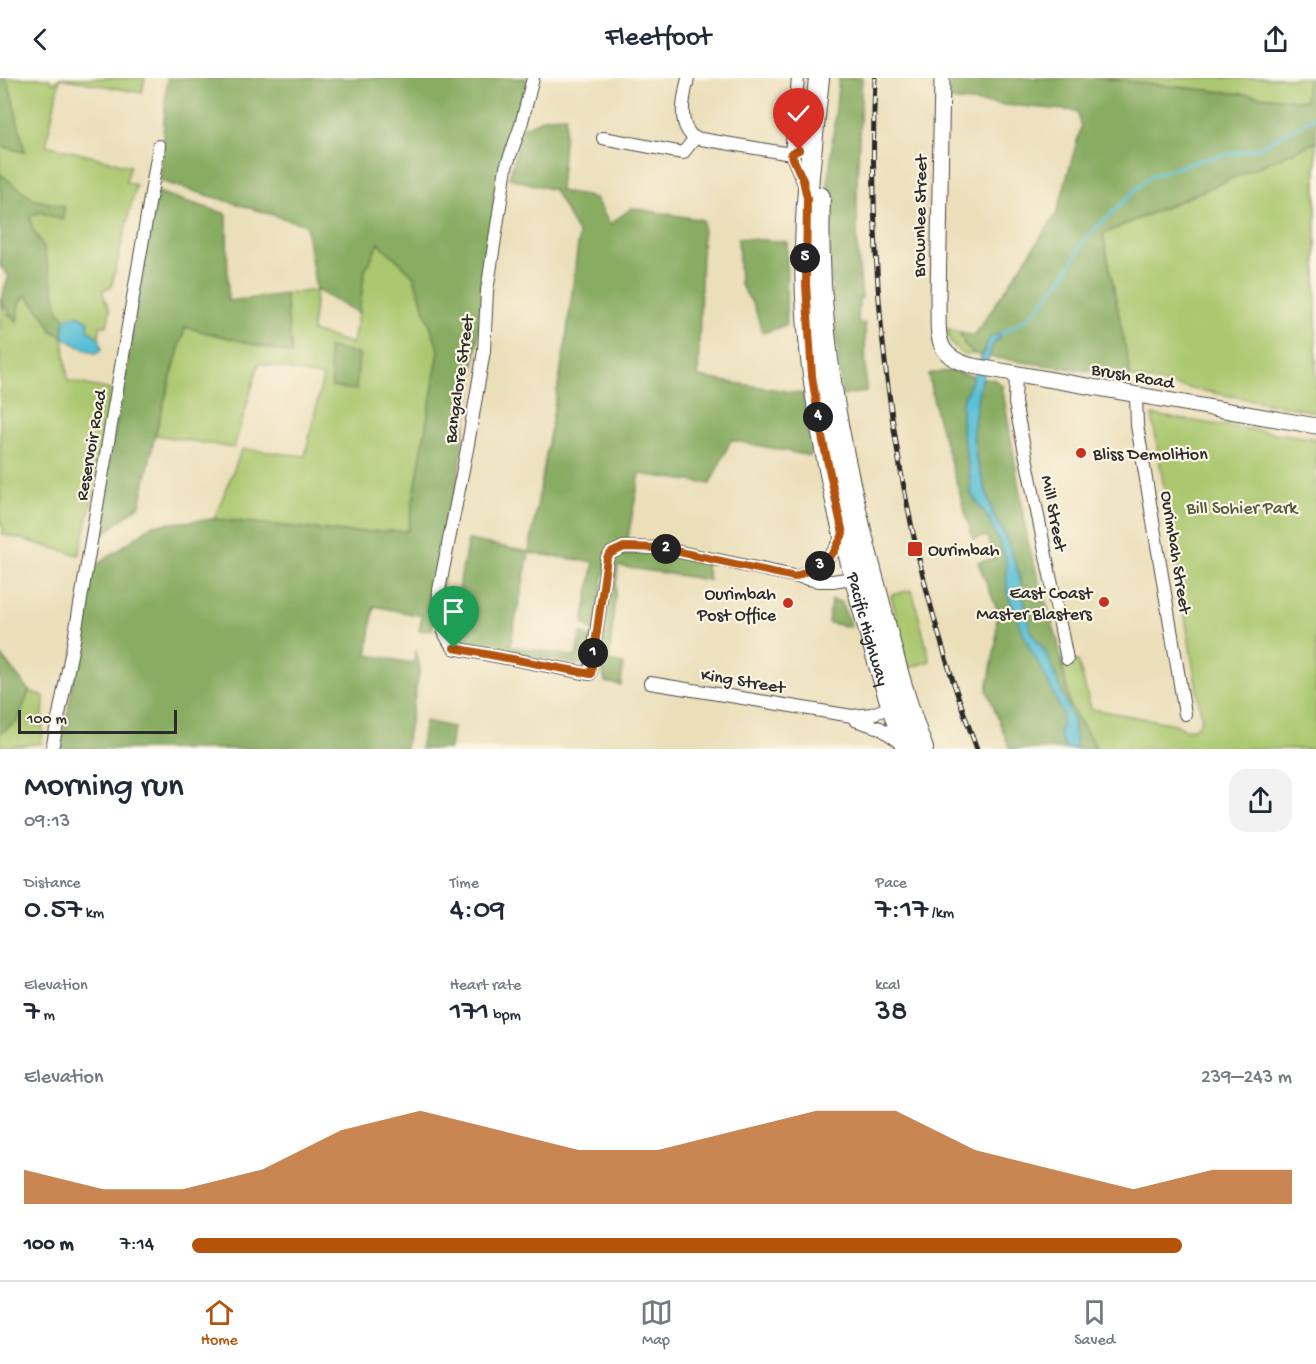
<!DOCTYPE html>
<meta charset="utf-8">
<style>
:root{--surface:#fff;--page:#f2f2f3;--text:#1f2937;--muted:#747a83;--line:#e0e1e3;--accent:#b45309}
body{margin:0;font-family:"Gochi Hand",sans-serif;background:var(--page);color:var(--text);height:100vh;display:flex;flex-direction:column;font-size:22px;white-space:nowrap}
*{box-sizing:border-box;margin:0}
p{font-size:20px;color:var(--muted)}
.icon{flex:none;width:33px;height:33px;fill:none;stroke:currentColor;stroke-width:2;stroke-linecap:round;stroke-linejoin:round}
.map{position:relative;height:671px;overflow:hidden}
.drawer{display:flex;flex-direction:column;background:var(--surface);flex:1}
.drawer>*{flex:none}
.scale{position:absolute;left:18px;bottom:15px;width:159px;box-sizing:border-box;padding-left:6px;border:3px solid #2b2b2b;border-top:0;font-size:16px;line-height:21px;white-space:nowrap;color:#2b2b2b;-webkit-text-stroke:4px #fcf5e5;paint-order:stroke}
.pin{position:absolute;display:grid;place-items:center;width:51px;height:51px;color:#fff;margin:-62px -26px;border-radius:50% 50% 50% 0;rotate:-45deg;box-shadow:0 0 6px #0007}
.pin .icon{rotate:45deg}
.km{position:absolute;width:30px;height:30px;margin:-15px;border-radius:50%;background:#222;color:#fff;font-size:16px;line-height:30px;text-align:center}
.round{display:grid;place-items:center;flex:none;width:63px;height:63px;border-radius:18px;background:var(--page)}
.overview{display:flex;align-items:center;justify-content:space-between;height:102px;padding:0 24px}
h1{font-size:33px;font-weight:600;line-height:45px}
.stats{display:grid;grid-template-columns:repeat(3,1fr);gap:9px;height:102px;padding:6px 24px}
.stats div{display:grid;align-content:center}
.stats b{font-size:30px;font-weight:600}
.stats small{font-size:16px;font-weight:400}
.stats p{font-size:16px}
.chart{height:168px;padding:12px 24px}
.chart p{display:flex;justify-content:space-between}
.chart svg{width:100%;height:108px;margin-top:6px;fill:var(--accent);opacity:.7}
ul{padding:0 24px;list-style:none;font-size:20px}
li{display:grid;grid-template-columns:96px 72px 1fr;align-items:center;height:45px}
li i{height:15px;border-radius:8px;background:var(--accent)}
header{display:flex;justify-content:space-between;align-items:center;height:78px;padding:0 24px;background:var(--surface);font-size:27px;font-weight:600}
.tabs{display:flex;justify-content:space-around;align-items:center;height:84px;border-top:2px solid var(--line);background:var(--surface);font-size:16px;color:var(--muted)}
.tabs a{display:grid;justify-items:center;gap:3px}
.tabs .selected{color:var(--accent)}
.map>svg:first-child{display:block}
</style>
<header><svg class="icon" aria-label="back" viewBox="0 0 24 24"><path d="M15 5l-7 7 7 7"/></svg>Fleetfoot<svg class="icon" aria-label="share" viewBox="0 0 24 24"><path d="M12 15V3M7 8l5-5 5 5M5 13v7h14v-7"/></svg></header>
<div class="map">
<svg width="1316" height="671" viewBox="0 0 1316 671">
<rect width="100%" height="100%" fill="#fcf5e5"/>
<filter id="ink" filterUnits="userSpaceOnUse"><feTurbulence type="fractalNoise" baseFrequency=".0167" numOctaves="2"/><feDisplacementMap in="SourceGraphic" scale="12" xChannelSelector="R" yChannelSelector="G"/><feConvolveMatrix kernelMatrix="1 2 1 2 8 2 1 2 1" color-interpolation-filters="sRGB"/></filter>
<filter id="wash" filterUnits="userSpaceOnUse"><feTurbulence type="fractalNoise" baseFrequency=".008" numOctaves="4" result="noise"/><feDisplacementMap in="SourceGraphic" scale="24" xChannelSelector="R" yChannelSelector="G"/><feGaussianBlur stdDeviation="1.35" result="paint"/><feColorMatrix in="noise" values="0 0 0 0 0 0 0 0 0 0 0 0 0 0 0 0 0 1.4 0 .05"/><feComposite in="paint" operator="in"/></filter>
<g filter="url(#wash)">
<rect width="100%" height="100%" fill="#ebdfba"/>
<path fill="#abc86f" stroke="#6b7a4d" stroke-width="1.5" d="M5,0h44l4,6 7,-6h85l-3,15 -82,-15 -14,67 84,21 -4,16 10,3 -25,103 -8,1 1,8 6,13 -3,16h-7l-1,12 -12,-8 -9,-15 -13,3 -7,-6 -15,-66 -11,-18 -2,-12 9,-4 24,7 1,-13 -29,-6 -35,-26v-28l25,6 -15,-64z
M1098,0h209l-1,23z
M1316,64v270l-185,-35 -28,-143z
M379,165l34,32 26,76 -31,180 -64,1 -130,-13 28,-70 63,7 18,-79 -64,-14 -25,85 -79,-13 30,-108 107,27 -7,-60 31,-4 -4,41 41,13 12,-74z
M26,217l20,23 6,13 11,6 5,44 43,9 -19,112 -13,53 -77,-21 2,-5 -4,-7v-225l5,15 12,9 2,-17z
M947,251l12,3 6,14 9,8 -11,1 -12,-12z
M1152,337l164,24v310h-219l-27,-43 -8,-44 16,-1 13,48 84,15 11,6 10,-3 6,-7z
M912,512l18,71 -22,7 -17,-73z
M29,613l15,5 -2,47 -42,5v-15l18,-12z"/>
<path fill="#88ac62" stroke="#5a6c46" stroke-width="1.5" d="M0,0h5l5,10 15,64 -25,-6z
M167,0h360l-5,23 -18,54 -64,447 -9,28 -12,1 3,-15 -48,-10 -7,49 46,8 3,-13 4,18 -15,81h-346l9,-38 25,-143 60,-43 61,-6 130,13 64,-1 31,-180 -26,-76 -34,-32 -14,27 -6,43 -43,-23 -10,-65 -146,-44z
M839,0h23l-5,106v60l5,54h-3l-1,24 7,2 1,67 -24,5 -12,-126 -2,-86z
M950,0h148l207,23 2,-23h9v64l-213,92 28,143 -142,-20 3,-11 10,-13 -19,17 -2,6c-13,-3 -17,-12 -22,-24l15,4 83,-123 24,-86 -4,-16 -129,-11z
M566,38l-6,75 35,7 15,26 22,-16 71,12 -5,157 105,17 8,62 -80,-16 -21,44 -70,-10 -13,69 -18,6 -16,82 -10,-8 11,-61 -65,-9 -19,93 66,11 5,-24 10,5 -3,28 -127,-22 -8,-26 15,-78 61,12 37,-212 13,-105 -25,-45 -45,-12 14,-50 23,-11z
M0,96l35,26 29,6 -1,14 -24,-8 -9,4 2,12 11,18 16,66 6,6 -2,19 -11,-6 -6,-13 -20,-23 -7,9 -2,17c-17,-15 -17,-24 -8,-45l-9,-10z
M157,114l70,22 1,87 57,-7 7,60 -107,-27 -30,108 -15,70 -44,35z
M738,160l49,4 -1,83 -23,8 -9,-27 -14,-22z
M328,270l31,6 -3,36 -24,-3z
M949,293l25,5 -12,27v28l8,44 1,19 18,25 28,50 -11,-31 -13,-24 -17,-56 -3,-27 5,-37 5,-16 10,1 9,6 27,163 29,94 12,64 27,43h-87l-23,-59 9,-48 1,-33 -19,-47 16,-3 -7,-23 -14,3 -37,-127 -8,-38z
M626,473l30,3 49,8 4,18 -91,-14 -9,95 14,3 -2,21 -16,-3 -5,-25 12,-98z
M831,522l10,2 10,25 -23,-4z
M0,576l29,37 -11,30 -18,12z
M425,643l28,6 -3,22h-30z"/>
<path fill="#57bfd5" stroke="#417580" stroke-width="1.5" d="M78,237l11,6 -1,9 11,8 3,11 -6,5c-11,-6 -23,-9 -33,-17l2,-19z
M1003,255l-11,13 -14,48 -5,37 3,27 17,56 13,24 12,33 12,58 16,24 27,67 3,29h-10l-7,-14 4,-20 -19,-42 -15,-26 -22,-54 -1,-34 -17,-40 -18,-25 -1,-19 -8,-44v-28l28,-66z"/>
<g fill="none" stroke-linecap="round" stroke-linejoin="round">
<path stroke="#57bfd5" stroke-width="3" d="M1001,256l31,-19 33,-40 20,-36 65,-63 50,-16 56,-11 60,-32"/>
</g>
</g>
<g filter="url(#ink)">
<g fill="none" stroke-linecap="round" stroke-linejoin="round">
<defs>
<path id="minor" d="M533,0l-12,47 -15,42 -19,124 -3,60 -16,93 -29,146c-1,22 0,41 15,58l136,26 17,-116 4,-5 13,-6 37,1 157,33h15l26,-4
M688,0c-4,18 -12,48 7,60l96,16 14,-10 6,-8
M603,60l80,15 12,-15
M791,76l7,-76
M791,76l14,32
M1016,296l-1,29 52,256
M1136,318l1,29 48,289
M796,499c23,-8 38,-20 47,-43
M650,605l202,33 20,-2 19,-7
M855,642l25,8 23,16
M52,671l22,-109 85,-494"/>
<path id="tertiary" d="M942,0l-4,221c1,35 -6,57 35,67l343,60"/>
<g id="primary">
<path id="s1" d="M819,0c-6,60 -14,120 -14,181 0,94 17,186 39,277 18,72 37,143 62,213"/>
<path d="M820,119c-5,138 22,267 58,399 13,52 26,103 45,153"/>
</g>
</defs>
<use href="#minor" stroke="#484640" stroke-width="14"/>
<use href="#tertiary" stroke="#484640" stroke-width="17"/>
<use href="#primary" stroke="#484640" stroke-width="22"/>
<use href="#minor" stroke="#fff" stroke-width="12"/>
<use href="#tertiary" stroke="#fff" stroke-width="15"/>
<use href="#primary" stroke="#fff" stroke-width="20"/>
<defs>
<path id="rail" d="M875,0c-9,226 21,458 102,671"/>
</defs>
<use href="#rail" stroke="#2b2b2b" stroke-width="5"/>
<use href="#rail" stroke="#fcf5e5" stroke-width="3" stroke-dasharray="9" stroke-linecap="butt"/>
</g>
</g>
<g fill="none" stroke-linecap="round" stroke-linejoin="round" filter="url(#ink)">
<defs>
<path id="route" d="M454,570l137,26 16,-116 4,-5 13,-6 37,1 134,29 28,-14 11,-11 9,-18 -23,-107 -8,-51 -6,-91 1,-87 -4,-18 -12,-26 8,-4"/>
</defs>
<use href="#route" stroke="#fff" stroke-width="12"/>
<use href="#route" stroke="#b45309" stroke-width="8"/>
</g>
<g fill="#c8321e" stroke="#fcf5e5" stroke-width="2">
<circle cx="1081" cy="375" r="6"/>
<rect x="907" y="463" width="16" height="16" rx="3"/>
<circle cx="1104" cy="524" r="6"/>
<circle cx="788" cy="525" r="6"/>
</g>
<g text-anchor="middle" stroke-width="4.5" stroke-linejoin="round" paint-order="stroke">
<g font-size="18" fill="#2b2b2b" stroke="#fcf5e5">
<text transform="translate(919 138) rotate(-89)" y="6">Brownlee Street</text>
<text transform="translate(1133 297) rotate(10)" y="6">Brush Road</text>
<text transform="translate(458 301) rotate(-82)" y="6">Bangalore Street</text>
<text transform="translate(90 367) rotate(-80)" y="6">Reservoir Road</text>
<text transform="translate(1055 435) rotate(79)" y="6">Mill Street</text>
<text transform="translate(1177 474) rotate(81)" y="6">Ourimbah Street</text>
<text dy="6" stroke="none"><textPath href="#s1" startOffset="558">Pacific Highway</textPath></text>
<text transform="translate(743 602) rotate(9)" y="6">King Street</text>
</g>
<g font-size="18" fill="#2b2b2b" stroke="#fcf5e5" text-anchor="start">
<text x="1093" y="381">Bliss Demolition</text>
<text x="928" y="477">Ourimbah</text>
<text x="1092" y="520" text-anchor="end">East Coast<tspan x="1092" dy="21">Master Blasters</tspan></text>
<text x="776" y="521" text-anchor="end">Ourimbah<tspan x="776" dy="21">Post Office</tspan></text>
</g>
<g font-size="18" fill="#515a3f" stroke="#fcf5e5">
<text x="1242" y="435">Bill Sohier Park</text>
</g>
</g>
</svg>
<div class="scale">100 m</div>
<div class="pin" style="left:454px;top:570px;background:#1e9e55"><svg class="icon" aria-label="arrive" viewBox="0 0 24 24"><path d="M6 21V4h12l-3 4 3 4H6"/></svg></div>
<div class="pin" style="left:799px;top:72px;background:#d93025"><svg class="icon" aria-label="check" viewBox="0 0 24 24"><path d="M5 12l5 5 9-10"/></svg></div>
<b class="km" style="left:593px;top:575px">1</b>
<b class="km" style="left:666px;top:471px">2</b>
<b class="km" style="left:820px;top:488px">3</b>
<b class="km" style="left:818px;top:339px">4</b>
<b class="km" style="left:805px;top:180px">5</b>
</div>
<section class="drawer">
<div class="overview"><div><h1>Morning run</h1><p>09:13</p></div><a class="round"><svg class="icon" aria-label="share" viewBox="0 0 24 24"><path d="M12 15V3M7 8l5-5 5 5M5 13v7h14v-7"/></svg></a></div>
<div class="stats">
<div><p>Distance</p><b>0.57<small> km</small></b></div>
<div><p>Time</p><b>4:09</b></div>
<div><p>Pace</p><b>7:17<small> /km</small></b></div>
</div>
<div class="stats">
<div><p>Elevation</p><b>7<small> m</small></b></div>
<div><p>Heart rate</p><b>171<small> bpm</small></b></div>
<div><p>kcal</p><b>38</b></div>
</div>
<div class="chart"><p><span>Elevation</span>239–243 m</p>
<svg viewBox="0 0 160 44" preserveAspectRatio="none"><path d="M0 44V30L10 38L20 38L30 30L40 14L50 6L60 14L70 22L80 22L90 14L100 6L110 6L120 22L130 30L140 38L150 30L160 30V44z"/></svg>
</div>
<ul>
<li><b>100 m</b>7:14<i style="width:90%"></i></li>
</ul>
</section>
<nav class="tabs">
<a class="selected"><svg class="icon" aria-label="home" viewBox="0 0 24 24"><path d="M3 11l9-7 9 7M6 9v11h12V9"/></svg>Home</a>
<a><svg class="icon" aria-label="map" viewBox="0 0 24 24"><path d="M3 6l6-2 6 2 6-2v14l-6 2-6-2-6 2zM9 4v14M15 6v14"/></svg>Map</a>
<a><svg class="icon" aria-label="saved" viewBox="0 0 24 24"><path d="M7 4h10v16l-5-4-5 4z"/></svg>Saved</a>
</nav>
